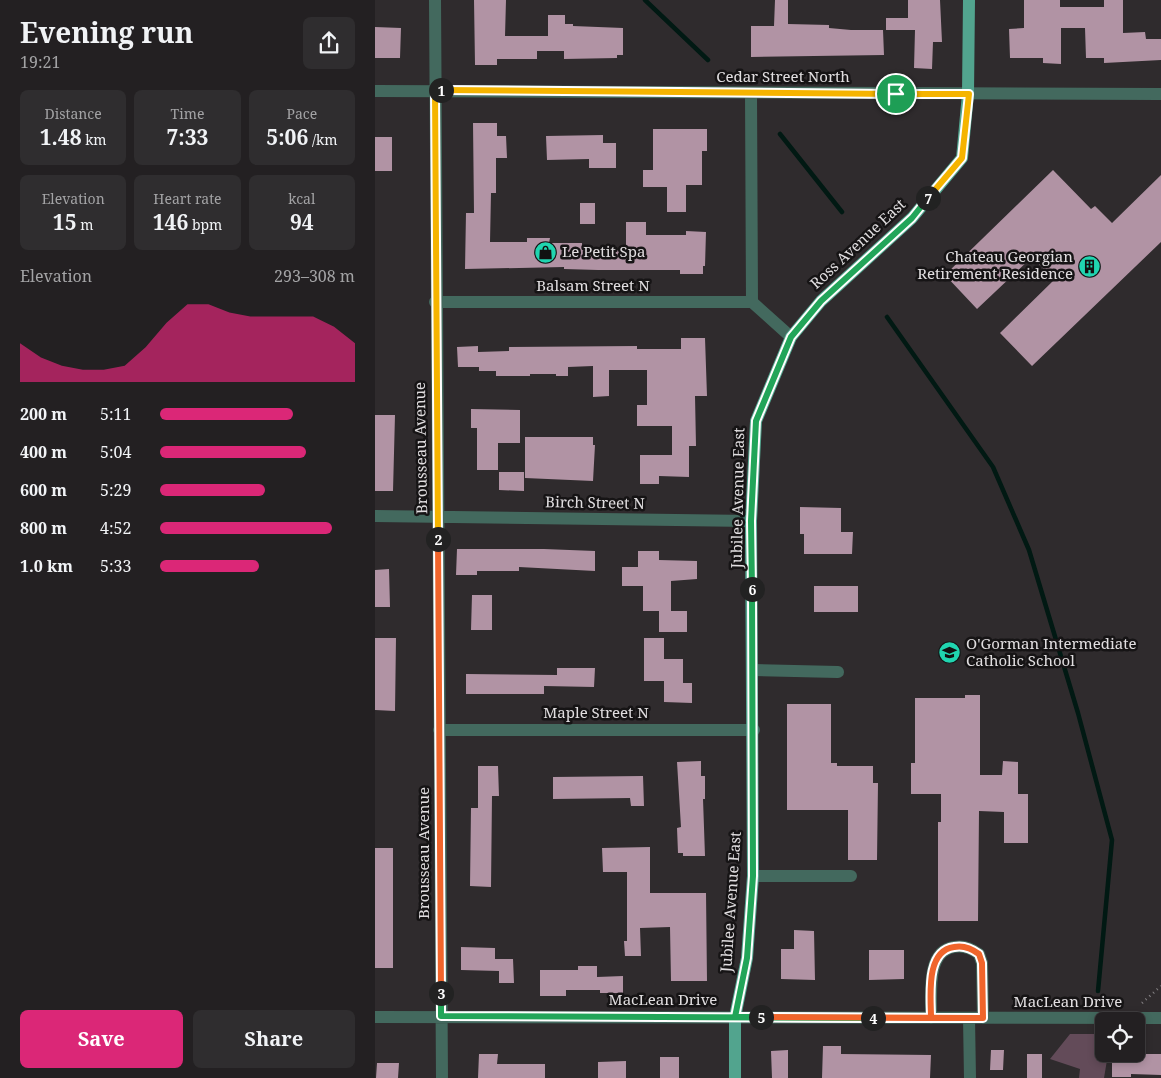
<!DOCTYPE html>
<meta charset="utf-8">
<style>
:root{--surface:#232022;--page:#2f2d2f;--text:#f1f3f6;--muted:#a3a3a5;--line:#403e40;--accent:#db2777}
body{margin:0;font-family:"Noto Serif",serif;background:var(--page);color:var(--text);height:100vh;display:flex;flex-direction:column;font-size:19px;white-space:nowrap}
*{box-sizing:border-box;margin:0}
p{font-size:16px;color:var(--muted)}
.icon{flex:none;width:28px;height:28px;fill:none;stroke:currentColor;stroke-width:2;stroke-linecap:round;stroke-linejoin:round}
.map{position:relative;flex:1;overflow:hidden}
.panel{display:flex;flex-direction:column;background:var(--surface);width:375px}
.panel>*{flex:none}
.buttons{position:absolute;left:720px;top:1012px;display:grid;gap:10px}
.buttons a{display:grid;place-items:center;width:50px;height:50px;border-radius:8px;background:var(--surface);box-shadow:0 2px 8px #0003,0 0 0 1px var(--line);font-size:25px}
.pin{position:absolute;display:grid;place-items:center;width:42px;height:42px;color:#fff;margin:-21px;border:2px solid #fff;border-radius:50%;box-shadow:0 1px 5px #0007}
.km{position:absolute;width:25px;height:25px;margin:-12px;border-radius:50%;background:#222;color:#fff;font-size:14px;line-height:25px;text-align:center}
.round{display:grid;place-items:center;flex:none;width:52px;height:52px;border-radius:8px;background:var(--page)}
.headline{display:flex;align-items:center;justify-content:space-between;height:85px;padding:0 20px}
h1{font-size:28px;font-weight:700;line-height:38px}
.figures{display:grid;grid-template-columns:repeat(3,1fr);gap:8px;height:85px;padding:5px 20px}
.figures div{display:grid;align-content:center;border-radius:8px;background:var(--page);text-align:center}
.figures b{font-size:21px;font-weight:700}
.figures small{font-size:14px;font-weight:400}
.figures p{font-size:14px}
.chart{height:140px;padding:10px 20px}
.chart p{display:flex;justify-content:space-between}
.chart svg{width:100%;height:90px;margin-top:5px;fill:var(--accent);opacity:.7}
.button{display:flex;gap:10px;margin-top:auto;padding:10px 20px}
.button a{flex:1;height:58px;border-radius:8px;background:var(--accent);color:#fff;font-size:20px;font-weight:700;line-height:58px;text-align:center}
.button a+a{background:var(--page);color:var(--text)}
ul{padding:0 20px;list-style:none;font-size:16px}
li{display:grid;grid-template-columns:80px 60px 1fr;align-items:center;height:38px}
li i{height:12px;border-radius:6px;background:var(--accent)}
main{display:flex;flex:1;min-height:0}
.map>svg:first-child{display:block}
</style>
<main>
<section class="panel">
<div class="headline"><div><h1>Evening run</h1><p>19:21</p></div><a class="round"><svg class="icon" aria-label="share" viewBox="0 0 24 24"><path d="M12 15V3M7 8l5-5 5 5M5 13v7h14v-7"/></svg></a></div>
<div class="figures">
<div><p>Distance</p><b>1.48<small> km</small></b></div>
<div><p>Time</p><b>7:33</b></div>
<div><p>Pace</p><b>5:06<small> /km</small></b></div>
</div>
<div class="figures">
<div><p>Elevation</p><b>15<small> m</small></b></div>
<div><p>Heart rate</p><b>146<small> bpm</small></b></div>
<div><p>kcal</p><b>94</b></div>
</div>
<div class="chart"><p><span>Elevation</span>293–308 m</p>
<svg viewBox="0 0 160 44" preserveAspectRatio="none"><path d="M0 44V25L10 32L20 36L30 38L40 38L50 36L60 27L70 15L80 6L90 6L100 10L110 12L120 12L130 12L140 12L150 17L160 25V44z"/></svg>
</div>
<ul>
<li><b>200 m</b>5:11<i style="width:68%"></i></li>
<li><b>400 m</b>5:04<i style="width:75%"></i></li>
<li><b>600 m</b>5:29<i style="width:54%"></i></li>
<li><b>800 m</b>4:52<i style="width:88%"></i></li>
<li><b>1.0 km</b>5:33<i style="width:51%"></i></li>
</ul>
<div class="button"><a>Save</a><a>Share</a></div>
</section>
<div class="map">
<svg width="786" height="1078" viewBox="0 0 786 1078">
<rect width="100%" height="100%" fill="#2f2b2d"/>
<path fill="#634b59" d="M695,1034h34v20h4l-4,24h-25l1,-9 -30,-10z"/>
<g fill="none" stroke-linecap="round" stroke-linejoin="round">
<path stroke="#011913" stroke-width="4.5" d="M270,0l63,60
M405,134l62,78
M512,317l106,150 36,83 49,163 34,127 -14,151"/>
</g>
<path fill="#b193a4" d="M99,0h32l-1,36h43v-21h17v9h8v2l50,2v27h-6v3l-53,1v-8h-27v8h-40v6h-22z
M400,0h13v24l41,1v3l22,2h32l1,25 -133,2v-31h23z
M533,0h32l2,42h-9l-1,27 -18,-1 1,-38h-29v-12h22z
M649,0h36v7h44v-7h19v33l22,-1 1,7h15v21l-57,3v-5h-18l-1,-30h-24v36l-18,-1v-5h-33l-1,-29 15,-1z
M0,27l26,1 -1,30h-25z
M98,123h24v13h9l1,22h-11v35h-5l-1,49h37v-4h23l-1,5h33v7h44v-28h20v13h40v-4l20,1 -1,34h-2v8h-23v-4h-82l-34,-1v-2l-99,2 1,-56h8z
M278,129h54v22h-5v34h-16v27h-19v-25h-24v-17h10z
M228,135v8h13v25h-27v-9l-42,1 -1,-24z
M0,137h17v34h-17z
M678,170l38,39 4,-3 17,17 49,-48v67l-129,124 -32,-33 54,-53 -22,-23 -55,52 -32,-34z
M205,203h15v21h-15z
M306,338h24l2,58h-12l1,50h-7v31l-30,-1v8h-19v-29h32v-29h-35v-21h10v-35h-38v26l-16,1v-31l-25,1v9h-12v-2h-26v2h-34v-5h-17v-4h-21l-1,-20 21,-1v6l31,-1v-4l128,-1v3h44z
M96,409l49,1v33h-22v27h-21v-42h-6z
M0,415h20l-2,76h-18z
M150,437h68v8h2l-2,36 -68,-3z
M124,472h25v19l-25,-1z
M425,507l41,1v24h12l-1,22h-48v-20h-4z
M82,549h87l51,2v20l-76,-4v4h-42v4h-21z
M263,551h21v9l38,1v18l-26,2v30h16v21h-28v-21h-16v-25h-21v-19h16z
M14,569l1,38h-15v-37z
M439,586h44v26h-44z
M97,595h20v35h-21z
M0,638h21l-1,73 -20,-1z
M269,638h20v21h19v24h9v20l-28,-1v-21h-20z
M182,668h38l-1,19 -50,-1v8h-78v-20l91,1z
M590,695h15v80h22l1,-14 15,1v32h10v49h-24v-31l-25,-1 -1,110h-40v-99h3v-28h-30v-31h4v-65h50z
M412,704h44v59h6v3h36v17h5l-1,77h-29v-50h-61z
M326,761v15h4v23h-2l2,57h-22v-3h-5l-1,-25 4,-1 -4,-65z
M103,766h20l1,30h-7l-1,91 -21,-1 1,-78h7z
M268,776l1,30h-13l-1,-8 -77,1v-22z
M275,847v46h56l1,88h-36l-1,-54 -30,1 1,28h-16l-1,-15h3v-69h-24l-1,-24z
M0,848h18v120h-18z
M419,930l20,1 1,49 -34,-1v-30h13z
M86,947l34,1v11h18l1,24h-15v-12l-38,-1z
M494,950h35v29l-35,1z
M203,966h19v11l26,-1v17h-23v-3h-34v6h-26v-26h38z
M448,1046h18v8l90,1 -1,23h-108z
M413,1050v28h-16l-1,-27z
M616,1050h13l-1,20h-13z
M104,1054h19l-1,10h48v14h-67z
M652,1054h15v24h-15z
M741,1054h45v21l-30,-1v3h-19v-18h4z
M285,1057h19v21h-19z
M251,1061v17h-28v-16z
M2,1063h22l-1,15h-22z"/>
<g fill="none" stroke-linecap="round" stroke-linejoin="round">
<path stroke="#858284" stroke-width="2.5" stroke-dasharray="1 4" stroke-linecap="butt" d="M767,1003l19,-17"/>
<path stroke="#43695e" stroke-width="12" d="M60,0l7,1078
M0,91l786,3
M376,93l1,209 39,35
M60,302h317
M0,516l376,5
M378,670l85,2
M64,730h315
M378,876h98
M0,1017l786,1
M556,1018c1,-21 -6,-67 23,-71 9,-2 17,1 25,7l3,9 1,55
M594,1018l1,60"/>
<path stroke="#52a48e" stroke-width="12" d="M360,1078v-61l12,-59 6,-82 -2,-355 5,-100 35,-84 30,-36 91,-83 50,-60 6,-64 1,-94"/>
</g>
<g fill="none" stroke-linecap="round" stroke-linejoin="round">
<defs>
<path id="split-1" d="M66,90l455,4"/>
<path id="split-2" d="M63,539l-3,-449h6"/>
<path id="split-3" d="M63,539l3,454"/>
<path id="split-4" d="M66,993v23l432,2"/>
<path id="split-5" d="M386,1017l222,1 -1,-55 -3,-9c-8,-6 -16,-9 -25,-7 -29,4 -23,50 -23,71h-58"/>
<path id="split-6" d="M377,589l1,287 -6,82 -12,59h26"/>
<path id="split-7" d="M377,589l-1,-68 5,-100 35,-84 30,-36 91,-83 16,-20"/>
<path id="split-8" d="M521,94h73l-7,64 -34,40"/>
</defs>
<use href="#split-1" stroke="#fff" stroke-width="10"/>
<use href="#split-2" stroke="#fff" stroke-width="10"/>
<use href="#split-3" stroke="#fff" stroke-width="10"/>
<use href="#split-4" stroke="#fff" stroke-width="10"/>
<use href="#split-5" stroke="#fff" stroke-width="10"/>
<use href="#split-6" stroke="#fff" stroke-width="10"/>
<use href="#split-7" stroke="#fff" stroke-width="10"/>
<use href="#split-8" stroke="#fff" stroke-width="10"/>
<use href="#split-1" stroke="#f5b400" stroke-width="6"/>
<use href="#split-2" stroke="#f5b400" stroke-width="6"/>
<use href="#split-3" stroke="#f0652b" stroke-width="6"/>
<use href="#split-4" stroke="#22a559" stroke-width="6"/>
<use href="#split-5" stroke="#f0652b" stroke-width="6"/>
<use href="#split-6" stroke="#22a559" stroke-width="6"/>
<use href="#split-7" stroke="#22a559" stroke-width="6"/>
<use href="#split-8" stroke="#f5b400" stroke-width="6"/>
</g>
<defs>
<symbol id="shop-disc" viewBox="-11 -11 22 22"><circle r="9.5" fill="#20d5b0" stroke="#161415"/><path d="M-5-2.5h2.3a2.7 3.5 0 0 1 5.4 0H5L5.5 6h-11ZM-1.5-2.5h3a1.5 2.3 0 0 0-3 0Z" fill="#111"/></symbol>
<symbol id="building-disc" viewBox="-11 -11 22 22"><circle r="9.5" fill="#20d5b0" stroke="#161415"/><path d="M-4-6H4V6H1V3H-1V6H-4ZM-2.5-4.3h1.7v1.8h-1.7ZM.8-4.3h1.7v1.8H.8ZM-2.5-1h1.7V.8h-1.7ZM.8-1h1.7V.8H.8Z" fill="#111"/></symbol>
<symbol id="school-disc" viewBox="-11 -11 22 22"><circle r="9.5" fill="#20d5b0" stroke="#161415"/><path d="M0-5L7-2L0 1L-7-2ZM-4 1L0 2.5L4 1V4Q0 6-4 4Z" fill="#111"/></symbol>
</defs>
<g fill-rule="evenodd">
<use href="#shop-disc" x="158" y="240" width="25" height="25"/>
<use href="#building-disc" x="702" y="254" width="25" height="25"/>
<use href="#school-disc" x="562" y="640" width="25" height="25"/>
</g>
<g text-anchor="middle" stroke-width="5" stroke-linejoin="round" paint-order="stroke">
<g font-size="15" fill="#e1dee0" stroke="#161415">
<text x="408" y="82">Cedar Street North</text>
<text transform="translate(483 244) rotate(-43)" y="5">Ross Avenue East</text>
<text x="218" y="291">Balsam Street N</text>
<text transform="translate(46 448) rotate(-91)" y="5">Brousseau Avenue</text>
<text transform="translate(363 498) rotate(-89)" y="5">Jubilee Avenue East</text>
<text transform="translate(220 503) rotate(1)" y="5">Birch Street N</text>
<text x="221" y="718">Maple Street N</text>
<text transform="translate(49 853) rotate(-90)" y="5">Brousseau Avenue</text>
<text transform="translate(356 902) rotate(-86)" y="5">Jubilee Avenue East</text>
<text x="288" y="1005">MacLean Drive</text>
<text x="693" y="1007">MacLean Drive</text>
</g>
<g font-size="15" fill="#e1dee0" stroke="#161415" text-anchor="start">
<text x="187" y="257">Le Petit Spa</text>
<text x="698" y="262" text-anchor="end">Chateau Georgian<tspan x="698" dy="17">Retirement Residence</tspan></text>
<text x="591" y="649">O'Gorman Intermediate<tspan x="591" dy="17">Catholic School</tspan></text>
</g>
</g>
</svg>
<div class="buttons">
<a><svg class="icon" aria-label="locate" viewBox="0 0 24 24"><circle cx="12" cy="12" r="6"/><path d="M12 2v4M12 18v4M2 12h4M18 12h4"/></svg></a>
</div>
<div class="pin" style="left:521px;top:94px;background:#1e9e55"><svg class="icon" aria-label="arrive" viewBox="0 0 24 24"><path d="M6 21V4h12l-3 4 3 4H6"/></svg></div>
<b class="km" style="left:66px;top:90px">1</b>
<b class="km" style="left:63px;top:539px">2</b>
<b class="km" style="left:66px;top:993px">3</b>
<b class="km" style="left:498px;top:1018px">4</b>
<b class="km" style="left:386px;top:1017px">5</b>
<b class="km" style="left:377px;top:589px">6</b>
<b class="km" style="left:553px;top:198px">7</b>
</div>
</main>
